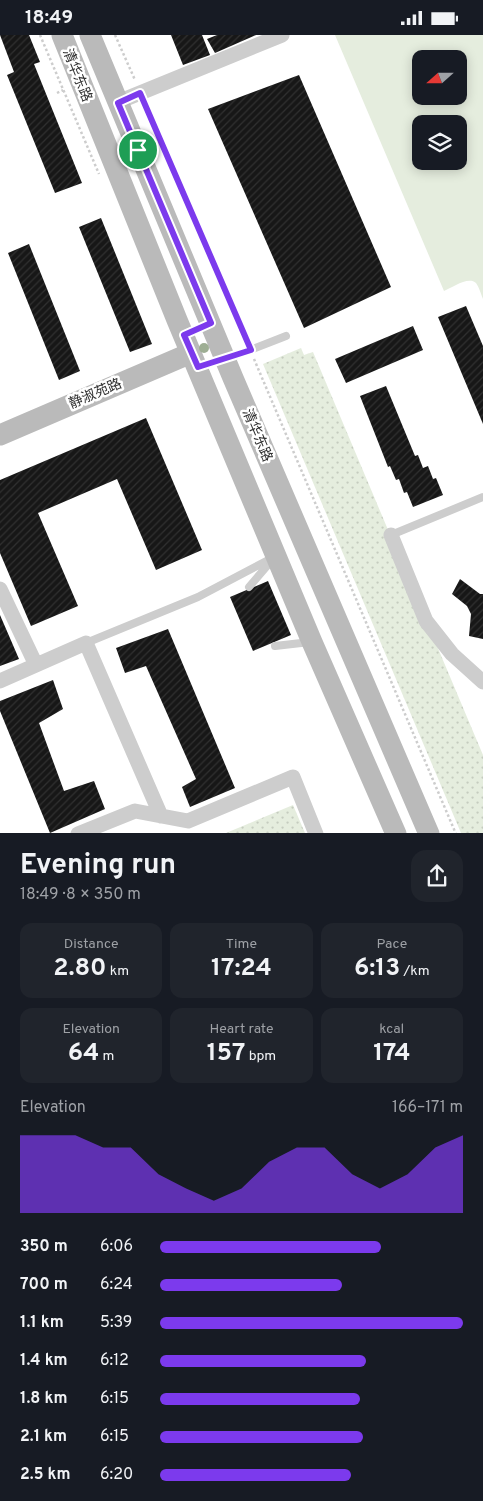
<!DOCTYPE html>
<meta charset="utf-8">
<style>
:root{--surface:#171b24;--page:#20242c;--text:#f1f3f6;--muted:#9ea1a6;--accent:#7c3aed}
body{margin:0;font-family:Overpass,"Noto Sans SC",sans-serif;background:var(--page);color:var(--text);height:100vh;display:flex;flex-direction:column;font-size:19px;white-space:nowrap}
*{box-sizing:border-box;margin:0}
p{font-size:16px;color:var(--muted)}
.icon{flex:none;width:28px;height:28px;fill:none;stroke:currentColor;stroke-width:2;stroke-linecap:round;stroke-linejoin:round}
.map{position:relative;height:798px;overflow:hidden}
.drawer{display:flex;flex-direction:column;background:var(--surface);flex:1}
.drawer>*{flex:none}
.needle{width:32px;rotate:249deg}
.tools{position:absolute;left:412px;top:15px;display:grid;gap:10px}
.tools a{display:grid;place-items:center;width:55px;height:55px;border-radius:10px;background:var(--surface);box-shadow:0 2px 12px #0003;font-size:25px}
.pin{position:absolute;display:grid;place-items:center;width:42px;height:42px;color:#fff;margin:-21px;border:2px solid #fff;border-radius:50%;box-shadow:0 1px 5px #0007}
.round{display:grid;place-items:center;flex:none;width:52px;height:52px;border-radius:15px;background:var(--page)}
.headline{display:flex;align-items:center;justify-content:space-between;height:85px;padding:0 20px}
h1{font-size:28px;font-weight:700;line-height:38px}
.metrics{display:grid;grid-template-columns:repeat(3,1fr);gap:8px;height:85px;padding:5px 20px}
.metrics div{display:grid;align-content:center;border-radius:12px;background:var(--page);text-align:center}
.metrics b{font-size:25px;font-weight:700}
.metrics small{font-size:14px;font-weight:400}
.metrics p{font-size:14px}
.chart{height:140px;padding:10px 20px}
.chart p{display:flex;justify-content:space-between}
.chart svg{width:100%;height:90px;margin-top:5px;fill:var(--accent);opacity:.7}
ul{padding:0 20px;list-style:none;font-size:16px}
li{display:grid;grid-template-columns:80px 60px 1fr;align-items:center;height:38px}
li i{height:12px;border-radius:6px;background:var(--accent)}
.status{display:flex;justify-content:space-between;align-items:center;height:35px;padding:0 25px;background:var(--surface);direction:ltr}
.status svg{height:14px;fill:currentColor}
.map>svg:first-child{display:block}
</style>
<div class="status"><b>18:49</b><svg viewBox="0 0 49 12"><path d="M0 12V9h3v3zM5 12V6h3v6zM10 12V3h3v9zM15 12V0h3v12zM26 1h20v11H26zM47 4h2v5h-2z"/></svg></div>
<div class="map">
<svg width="483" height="799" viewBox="0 0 483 799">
<defs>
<pattern id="park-dots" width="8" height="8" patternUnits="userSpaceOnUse" patternTransform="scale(1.25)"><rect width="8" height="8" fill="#e5edde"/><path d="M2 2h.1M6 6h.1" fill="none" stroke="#c5ccbf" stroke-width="1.8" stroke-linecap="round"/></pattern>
<pattern id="building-hatch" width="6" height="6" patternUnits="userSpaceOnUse" patternTransform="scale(1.25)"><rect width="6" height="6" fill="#171717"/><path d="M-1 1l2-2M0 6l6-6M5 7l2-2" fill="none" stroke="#303030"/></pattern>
</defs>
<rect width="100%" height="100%" fill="#fff"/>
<path fill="url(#park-dots)" d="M301,313l3,7 9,-3 170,403v78h-22l-198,-469z
M293,770l12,28h-79z"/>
<path fill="#e5edde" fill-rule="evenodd" d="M335,0h148v264c-2,-5 -4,-12 -7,-16 -8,-7 -24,5 -32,8zM421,24h38v37h-38zM421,89h38v37h-38z"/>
<path fill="url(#building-hatch)" d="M0,0h29l11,27 -6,2 48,119 -27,10 -48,-118 7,-3z
M171,0h31l8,20 -27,10z
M217,0h39l-41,18 -8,-14z
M299,40l92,212 -87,41 -96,-219z
M101,183l51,126 -22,8 -51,-125z
M29,209l51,127 -21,9 -51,-127z
M466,271l17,40v78l-45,-107z
M413,291l10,24 -77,33 -11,-24z
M386,351l29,70 3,-1 5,13 5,-2 5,13 3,-1 7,17 -30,12 -6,-15 -3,1 -5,-14 -3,1 -6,-14 -2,1 -28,-71z
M146,383l56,132 -46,20 -39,-91 -79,34 40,93 -47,20 -31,-73v-73z
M460,544l20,15h3v45l-14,-3 2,-22 -4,-8 -15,-12z
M268,546l23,54 -38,16 -23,-54z
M0,580l19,44 -19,7z
M168,594l67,159 -45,19 -8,-20 14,-8 -50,-113 -21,7 -9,-25z
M53,645l10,29 -24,14 25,68 30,-10 11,28 -55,24 -50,-122v-10z"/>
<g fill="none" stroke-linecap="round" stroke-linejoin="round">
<path stroke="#cdcdcd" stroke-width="2.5" stroke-dasharray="2.5 2.5" stroke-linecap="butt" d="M40,0l59,139
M115,0l20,45
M57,58l6,-3
M145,69l102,238
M254,324l202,475"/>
<path stroke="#cdcdcd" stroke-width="8" d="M227,324l59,-23
M391,500l92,-38
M249,552l24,-28
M86,608l112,-46 76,-40
M275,611l35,-4"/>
<path stroke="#cdcdcd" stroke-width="15" d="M118,67l164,-67
M391,500l35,86 26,33 31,28
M0,554l36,76
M0,646l86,-38 75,173
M78,799l57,-23 53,10 105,-44 23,57"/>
<path stroke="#bababa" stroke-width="21" d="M62,0l115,285 135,322 84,192
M90,0l143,343 196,456
M0,400l191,-82"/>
</g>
<circle fill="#9eae94" cx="204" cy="313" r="5"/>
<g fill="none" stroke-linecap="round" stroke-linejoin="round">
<defs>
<path id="route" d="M140,58l111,257 -53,17 -14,-32 27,-12 -93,-220z"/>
</defs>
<use href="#route" stroke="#fff" stroke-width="10"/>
<use href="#route" stroke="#7c3aed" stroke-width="6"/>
</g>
<g text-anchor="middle" stroke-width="5" stroke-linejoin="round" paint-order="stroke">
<g font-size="14" fill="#303030" stroke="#fff">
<text transform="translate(78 40) rotate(68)" y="5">清华东路</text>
<text transform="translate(95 358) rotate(-23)" y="5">静淑苑路</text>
<text transform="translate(258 400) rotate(67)" y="5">清华东路</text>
</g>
</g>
</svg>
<div class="tools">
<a><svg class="needle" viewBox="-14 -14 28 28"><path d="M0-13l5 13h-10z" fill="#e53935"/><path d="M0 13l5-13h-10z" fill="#9ea1a6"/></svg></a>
<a><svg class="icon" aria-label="layers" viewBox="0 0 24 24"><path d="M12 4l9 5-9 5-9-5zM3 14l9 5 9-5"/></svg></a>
</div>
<div class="pin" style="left:138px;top:115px;background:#1e9e55"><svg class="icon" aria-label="arrive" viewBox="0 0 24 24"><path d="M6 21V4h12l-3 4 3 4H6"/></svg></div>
</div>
<section class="drawer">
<div class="headline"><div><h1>Evening run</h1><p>18:49 · 8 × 350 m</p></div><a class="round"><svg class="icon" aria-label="share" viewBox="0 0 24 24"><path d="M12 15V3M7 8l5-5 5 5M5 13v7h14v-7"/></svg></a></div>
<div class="metrics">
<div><p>Distance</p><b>2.80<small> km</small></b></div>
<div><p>Time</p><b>17:24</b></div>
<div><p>Pace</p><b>6:13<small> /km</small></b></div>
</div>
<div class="metrics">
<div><p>Elevation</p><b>64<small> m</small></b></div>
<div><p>Heart rate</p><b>157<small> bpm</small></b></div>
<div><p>kcal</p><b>174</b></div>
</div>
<div class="chart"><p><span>Elevation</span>166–171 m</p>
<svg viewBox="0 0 160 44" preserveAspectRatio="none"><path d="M0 44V6L10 6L20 6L30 12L40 12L50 25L60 32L70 38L80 32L90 19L100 12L110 12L120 25L130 32L140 25L150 12L160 6V44z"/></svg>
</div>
<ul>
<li><b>350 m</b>6:06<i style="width:73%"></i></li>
<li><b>700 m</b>6:24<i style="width:60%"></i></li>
<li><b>1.1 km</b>5:39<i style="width:100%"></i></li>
<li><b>1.4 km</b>6:12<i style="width:68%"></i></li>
<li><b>1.8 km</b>6:15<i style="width:66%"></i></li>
<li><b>2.1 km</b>6:15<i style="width:67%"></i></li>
<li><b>2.5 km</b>6:20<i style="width:63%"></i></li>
</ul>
</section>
